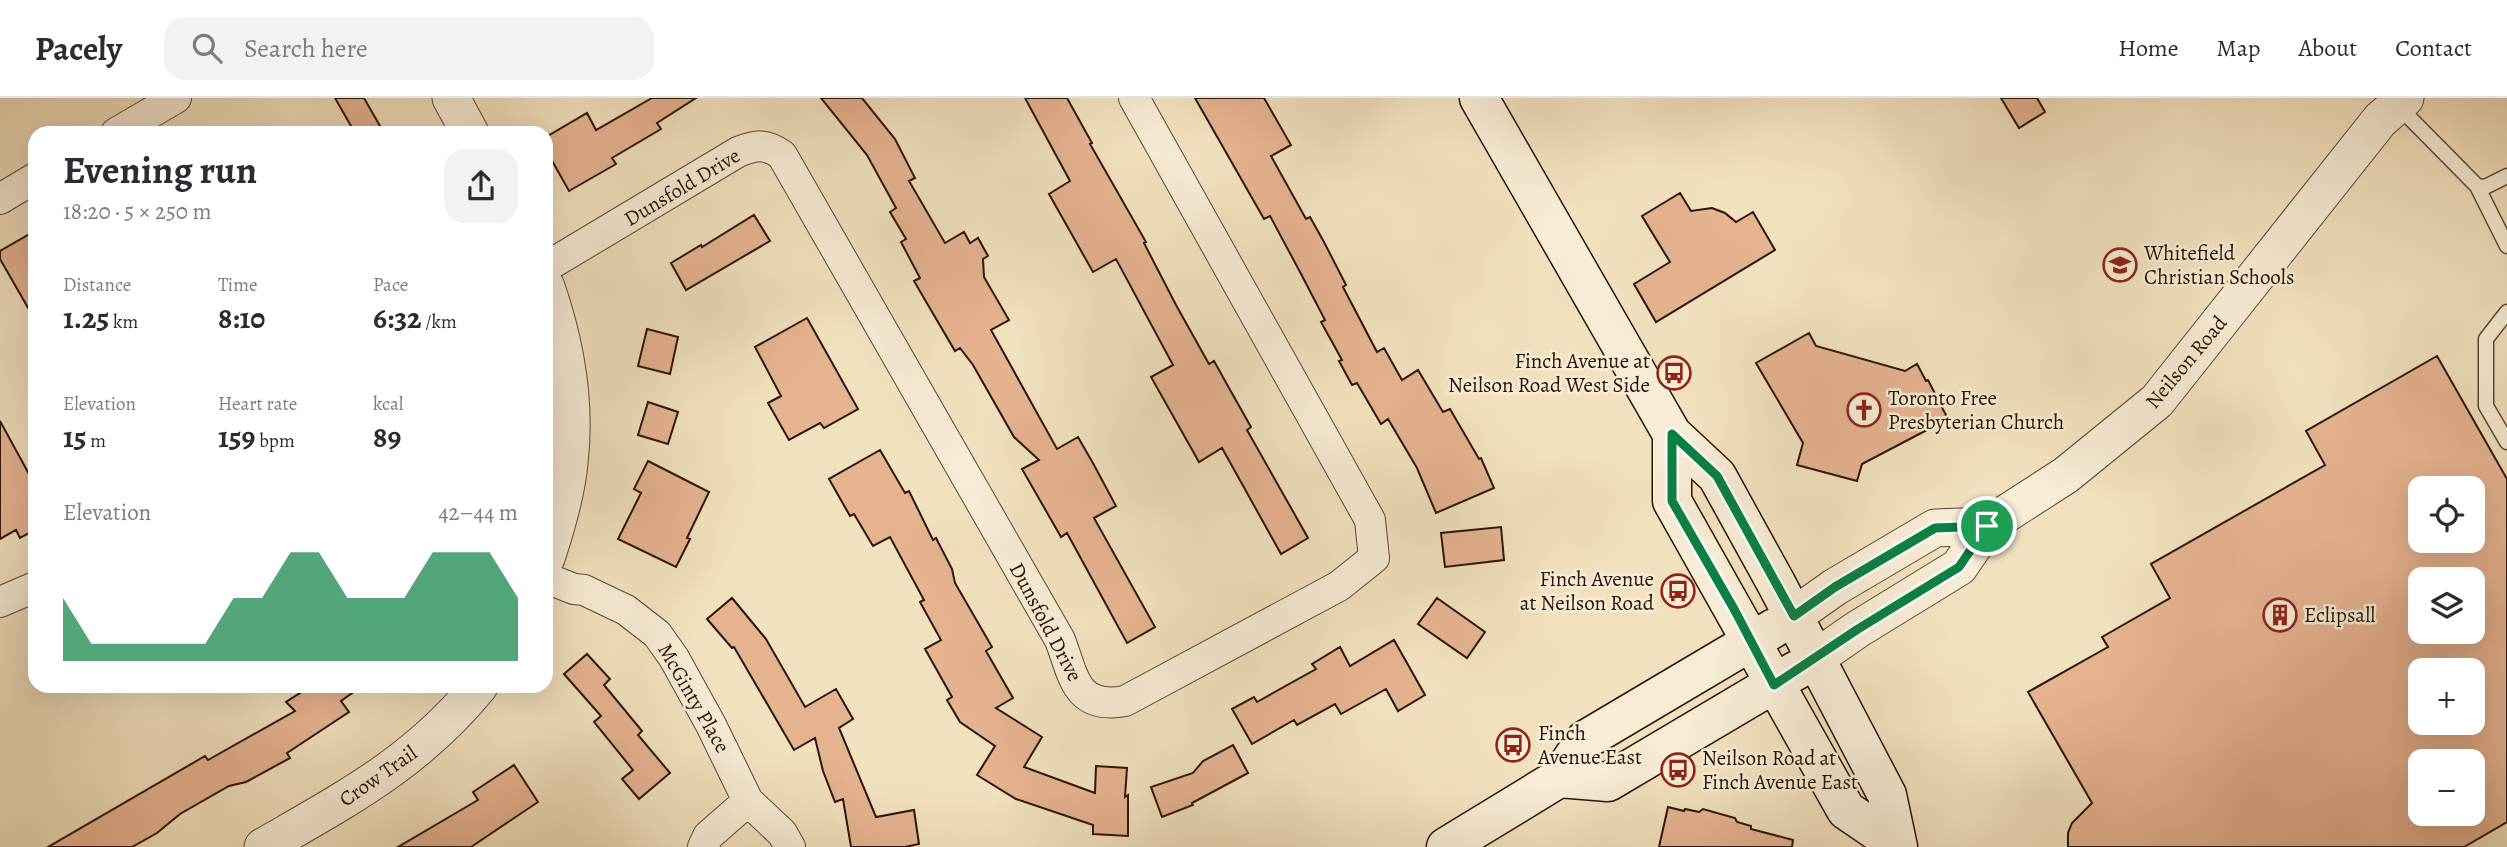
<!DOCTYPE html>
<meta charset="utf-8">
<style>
:root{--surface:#fff;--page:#f2f2f3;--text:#2b2b33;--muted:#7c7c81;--line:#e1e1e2;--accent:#0b8043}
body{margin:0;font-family:Alegreya,serif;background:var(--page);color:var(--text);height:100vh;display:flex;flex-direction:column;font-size:26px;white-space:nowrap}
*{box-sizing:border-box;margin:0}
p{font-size:23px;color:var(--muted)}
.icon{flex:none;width:38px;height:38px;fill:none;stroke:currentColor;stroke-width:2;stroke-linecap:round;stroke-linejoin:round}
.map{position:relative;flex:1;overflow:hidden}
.drawer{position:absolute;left:28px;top:28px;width:525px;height:567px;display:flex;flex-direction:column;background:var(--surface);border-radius:21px;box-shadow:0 7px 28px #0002}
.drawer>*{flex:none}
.fabs{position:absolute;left:2408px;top:378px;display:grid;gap:14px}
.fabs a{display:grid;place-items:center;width:77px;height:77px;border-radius:14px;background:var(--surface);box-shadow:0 7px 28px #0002;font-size:35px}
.pin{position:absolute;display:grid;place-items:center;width:60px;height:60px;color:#fff;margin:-30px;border:4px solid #fff;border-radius:50%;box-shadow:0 2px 7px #0007}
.round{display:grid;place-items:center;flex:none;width:74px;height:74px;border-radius:21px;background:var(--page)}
.headline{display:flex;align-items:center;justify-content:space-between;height:119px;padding:0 35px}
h1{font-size:38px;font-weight:700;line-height:52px}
.figures{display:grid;grid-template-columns:repeat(3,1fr);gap:10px;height:119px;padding:7px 35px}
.figures div{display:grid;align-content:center}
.figures b{font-size:30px;font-weight:700}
.figures small{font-size:19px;font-weight:400}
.figures p{font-size:19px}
.chart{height:196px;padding:14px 35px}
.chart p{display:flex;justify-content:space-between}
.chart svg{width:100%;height:126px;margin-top:7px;fill:var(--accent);opacity:.7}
header{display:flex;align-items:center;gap:42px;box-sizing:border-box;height:98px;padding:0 35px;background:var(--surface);border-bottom:2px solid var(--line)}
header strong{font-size:33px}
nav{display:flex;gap:38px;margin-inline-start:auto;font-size:24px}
.search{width:490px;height:63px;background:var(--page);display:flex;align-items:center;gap:18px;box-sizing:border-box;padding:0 24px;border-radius:21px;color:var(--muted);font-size:26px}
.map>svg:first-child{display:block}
</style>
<header>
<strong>Pacely</strong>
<div class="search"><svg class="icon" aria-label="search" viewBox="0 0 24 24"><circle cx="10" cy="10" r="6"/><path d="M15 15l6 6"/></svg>Search here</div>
<nav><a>Home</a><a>Map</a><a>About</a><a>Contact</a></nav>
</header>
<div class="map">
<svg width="2507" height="749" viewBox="0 0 2507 749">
<rect width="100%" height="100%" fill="#f2e1bf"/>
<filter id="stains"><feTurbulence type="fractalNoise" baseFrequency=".00286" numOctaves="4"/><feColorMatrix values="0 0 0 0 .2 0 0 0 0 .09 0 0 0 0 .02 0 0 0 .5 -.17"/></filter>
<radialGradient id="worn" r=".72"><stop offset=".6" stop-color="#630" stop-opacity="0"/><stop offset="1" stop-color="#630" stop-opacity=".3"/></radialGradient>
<path fill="#e6b391" stroke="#291404" stroke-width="2" fill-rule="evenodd" d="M335,0h29l20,35h-29z
M652,0h44l-39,25 4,6 -49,29 4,6 -47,27 -23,-41v-13l41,-24 9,17z
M821,0h41l33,41 20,39 -6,3 36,62 19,-11 6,11 8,-5 10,18 -5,3 1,18 25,43 -18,10 66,119 21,-12 16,28 22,41 -22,12 61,109 -28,16 -60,-110 -6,4 -39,-68 17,-9 -25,-23 -41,-72 -13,-17 -5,3 -27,-46 -14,-24 6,-3 -19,-36 5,-3 -16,-27 6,-4 -29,-53z
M1025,0h42l25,45 -2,1 56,98 -2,1 32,62 33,59 5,-3 15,27 22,39 -4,3 61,108 -27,16 -59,-106 -23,14 -48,-85 22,-12 -57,-106 -23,13 -44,-78 21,-13z
M1195,0h69l27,47 -20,11 35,63 4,-2 14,25 22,43 -3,2 34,65 7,-4 18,32 16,-10 25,42 7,-3 29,50 2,-1 13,30 -58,25 -19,-45 -29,-49 -7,5 -24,-41 -5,2 -13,-24 3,-1 -21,-38 4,-2 -25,-48 -30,-56 -6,3z
M2001,0h36l8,14 -26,16z
M1680,95l11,18 21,-3 13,5 11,9 17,-10 22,38 -119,72 -22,-38 36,-22 -28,-46z
M754,117l16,26 -84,49 -15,-27 30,-18 1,2z
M35,133v89l-35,-61v-8z
M807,220l51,91 -34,19 -4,-5 -31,17 -21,-37 13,-7 -26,-49z
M647,231l31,8 -8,37 -32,-8z
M1809,235l7,13 89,25 12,-7 9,17 2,-1 20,39 -86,45 -5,17 -60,-16 6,-22 -47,-80z
M2437,258l70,123v343l-43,25h-396v-14l4,-10 20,-20 -64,-111 80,-45 -6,-10 68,-39 -19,-34 174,-99 -19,-34zM2420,390h53v53h-53zM2420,481h53v53h-53zM2420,572h53v53h-53zM2420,663h53v53h-53z
M648,304l30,10 -10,32 -30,-9z
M0,323l35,64v45l-15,8 -4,-8 -16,9z
M880,352l25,43 4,-2 24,49 3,-2 16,31 3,14 37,64 -6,4 27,47 -17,10 46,29 -18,30 71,26 1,-27 31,2 -2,29 3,-2v41l-35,-2v-9l-77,-26 -39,-24 18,-29 -35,-24 -13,-22 5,-3 -27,-48 16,-9 -21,-38 4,-2 -34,-63 -17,9 -19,-32 -4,2 -21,-37z
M648,363l61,31 -22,46 3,1 -14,28 -58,-28 23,-46 -7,-4z
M1501,429l3,33 -59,7 -4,-34z
M732,500l34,41 39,68 31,-18 17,30 -14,9 37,89 38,-7 5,34 -14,3h-54l-8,-48 -8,3 -12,-31 -8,-33 -21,12 -60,-103 -2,1 -25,-29z
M1437,500l48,34 -18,26 -49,-34z
M1394,542l31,55 -27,16 -12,-22 -45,25 -6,-10 -38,21 -3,-5 -42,24 -20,-35 22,-12 3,5 59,-33 -4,-5 28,-17 10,19z
M587,556l23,25 -6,6 38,46 -4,4 32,38 -31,26 -17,-20 11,-9 -39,-48 7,-6 -37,-42z
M311,588h51l-21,15 8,11 -62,41 3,5 -44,24 -17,4 -49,28 -23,19 -25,14h-84l157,-91 3,4 87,-49 -9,-9z
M1233,647l15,28 -56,30 1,2 -31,12 -11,-30 42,-14 10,-12z
M514,667l24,37 -67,45h-73l80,-47 -5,-8z
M1668,709l16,4 1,-2 14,3 4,-3 32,9 2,4 14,4v3l42,11 -1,7h-133z"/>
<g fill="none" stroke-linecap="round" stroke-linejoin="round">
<defs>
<path id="service" d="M2398,8l79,80 8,1 22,-11
M2477,88l30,60
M2507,214l-21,27v67l21,36"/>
<path id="minor" d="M116,35l60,-35
M0,101l35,-21
M546,169l192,-115c18,-7 27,-9 44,3l278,485c14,37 16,70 65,61l214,-115 35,-28 -4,-38 -236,-422
M546,480l28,11 10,1 42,20 31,24 17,24 37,67 37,76 34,32 8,14
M0,504l35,-15
M703,749l5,-11 40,-35"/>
<path id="tertiary" d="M451,0l19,35
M546,189c19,55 30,117 23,176 -3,32 -13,65 -23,95
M1794,518l41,-29 100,-59 52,-2
M1816,560l42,-29 101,-62 28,-41 79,-51 91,-74 223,-281 25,-22
M263,749c83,-48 153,-84 216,-161"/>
<path id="secondary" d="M1479,0l193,336 45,42 59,107 111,212 11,52
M1672,336v67l174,309 51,35
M1559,680l49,4 189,-112
M1446,749l113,-69 26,-38 189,-112"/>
</defs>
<use href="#service" stroke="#5b4733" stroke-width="17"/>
<use href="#minor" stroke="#5b4733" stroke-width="32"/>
<use href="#tertiary" stroke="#5b4733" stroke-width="39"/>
<use href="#secondary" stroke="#291404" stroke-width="41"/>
<use href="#service" stroke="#f7ecd5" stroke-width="14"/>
<use href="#minor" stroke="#f7ecd5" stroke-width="30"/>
<use href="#tertiary" stroke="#f7ecd5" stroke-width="37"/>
<use href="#secondary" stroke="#f7ecd5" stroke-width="38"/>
</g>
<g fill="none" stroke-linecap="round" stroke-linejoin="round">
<defs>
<path id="route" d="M1672,336l45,42 77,140 41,-29 100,-59 52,-2 -28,41 -101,62 -84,56 -40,-76 -62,-108z"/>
</defs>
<use href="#route" stroke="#fff" stroke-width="14"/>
<use href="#route" stroke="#0b8043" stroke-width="9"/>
</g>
<defs>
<symbol id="school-ring" viewBox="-11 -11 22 22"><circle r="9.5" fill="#f7ecd5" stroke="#8f2418" stroke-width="1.5"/><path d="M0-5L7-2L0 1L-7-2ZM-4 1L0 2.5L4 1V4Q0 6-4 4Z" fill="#8f2418"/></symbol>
<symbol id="bus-ring" viewBox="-11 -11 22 22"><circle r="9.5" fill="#f7ecd5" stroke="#8f2418" stroke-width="1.5"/><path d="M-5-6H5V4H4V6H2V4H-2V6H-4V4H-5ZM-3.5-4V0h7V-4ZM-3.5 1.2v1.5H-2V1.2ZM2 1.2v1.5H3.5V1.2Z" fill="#8f2418"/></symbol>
<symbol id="church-ring" viewBox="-11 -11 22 22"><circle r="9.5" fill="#f7ecd5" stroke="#8f2418" stroke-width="1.5"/><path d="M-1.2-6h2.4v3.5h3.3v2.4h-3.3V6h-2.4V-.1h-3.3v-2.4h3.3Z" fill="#8f2418"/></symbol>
<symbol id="building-ring" viewBox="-11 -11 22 22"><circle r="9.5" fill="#f7ecd5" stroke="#8f2418" stroke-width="1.5"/><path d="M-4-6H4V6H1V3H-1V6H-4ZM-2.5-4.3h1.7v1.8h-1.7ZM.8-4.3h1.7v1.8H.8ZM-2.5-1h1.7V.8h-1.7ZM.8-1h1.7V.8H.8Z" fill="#8f2418"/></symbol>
</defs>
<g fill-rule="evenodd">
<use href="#school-ring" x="2101" y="148" width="38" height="38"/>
<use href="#bus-ring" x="1655" y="256" width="38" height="38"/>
<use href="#church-ring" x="1845" y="293" width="38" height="38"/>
<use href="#bus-ring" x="1659" y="474" width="38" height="38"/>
<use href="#building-ring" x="2261" y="498" width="38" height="38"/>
<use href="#bus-ring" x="1494" y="628" width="38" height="38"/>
<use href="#bus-ring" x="1659" y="653" width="38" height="38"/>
</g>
<g text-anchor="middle" stroke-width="5" stroke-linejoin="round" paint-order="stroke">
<g font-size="21" fill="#291404" stroke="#f7ecd5">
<text transform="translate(682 89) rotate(-31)" y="7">Dunsfold Drive</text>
<text transform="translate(2186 264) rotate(-50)" y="7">Neilson Road</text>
<text transform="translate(1046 524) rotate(62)" y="7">Dunsfold Drive</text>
<text transform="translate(694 600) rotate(60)" y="7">McGinty Place</text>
<text transform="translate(378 678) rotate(-35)" y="7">Crow Trail</text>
</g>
<g font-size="21" fill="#291404" stroke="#f7ecd5" text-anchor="start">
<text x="2144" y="162">Whitefield<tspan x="2144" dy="24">Christian Schools</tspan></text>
<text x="1650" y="270" text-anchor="end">Finch Avenue at<tspan x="1650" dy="24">Neilson Road West Side</tspan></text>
<text x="1888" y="307">Toronto Free<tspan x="1888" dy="24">Presbyterian Church</tspan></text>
<text x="1654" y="488" text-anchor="end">Finch Avenue<tspan x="1654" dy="24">at Neilson Road</tspan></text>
<text x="2304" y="524">Eclipsall</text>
<text x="1538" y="642">Finch<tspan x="1538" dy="24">Avenue East</tspan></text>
<text x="1702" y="667">Neilson Road at<tspan x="1702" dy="24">Finch Avenue East</tspan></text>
</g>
</g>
<rect width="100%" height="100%" filter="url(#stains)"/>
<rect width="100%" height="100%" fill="url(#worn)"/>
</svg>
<div class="fabs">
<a><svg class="icon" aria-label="locate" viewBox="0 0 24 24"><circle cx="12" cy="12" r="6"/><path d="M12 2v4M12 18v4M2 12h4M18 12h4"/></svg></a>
<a><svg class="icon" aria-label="layers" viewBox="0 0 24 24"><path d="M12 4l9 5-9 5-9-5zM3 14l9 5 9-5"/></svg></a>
<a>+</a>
<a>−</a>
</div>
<div class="pin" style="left:1987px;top:428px;background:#1e9e55"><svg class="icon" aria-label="arrive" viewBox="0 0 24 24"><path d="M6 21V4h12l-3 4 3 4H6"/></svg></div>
<section class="drawer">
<div class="headline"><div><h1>Evening run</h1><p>18:20 · 5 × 250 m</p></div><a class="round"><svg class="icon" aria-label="share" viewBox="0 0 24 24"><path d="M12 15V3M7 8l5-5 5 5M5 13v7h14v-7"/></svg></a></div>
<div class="figures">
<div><p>Distance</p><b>1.25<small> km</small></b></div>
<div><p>Time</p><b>8:10</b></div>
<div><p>Pace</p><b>6:32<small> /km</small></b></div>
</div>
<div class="figures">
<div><p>Elevation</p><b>15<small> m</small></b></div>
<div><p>Heart rate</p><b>159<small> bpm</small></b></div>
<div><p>kcal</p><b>89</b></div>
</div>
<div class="chart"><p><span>Elevation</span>42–44 m</p>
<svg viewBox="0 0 160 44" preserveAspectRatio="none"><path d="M0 44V22L10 38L20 38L30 38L40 38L50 38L60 22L70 22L80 6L90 6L100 22L110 22L120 22L130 6L140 6L150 6L160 22V44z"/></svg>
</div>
</section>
</div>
